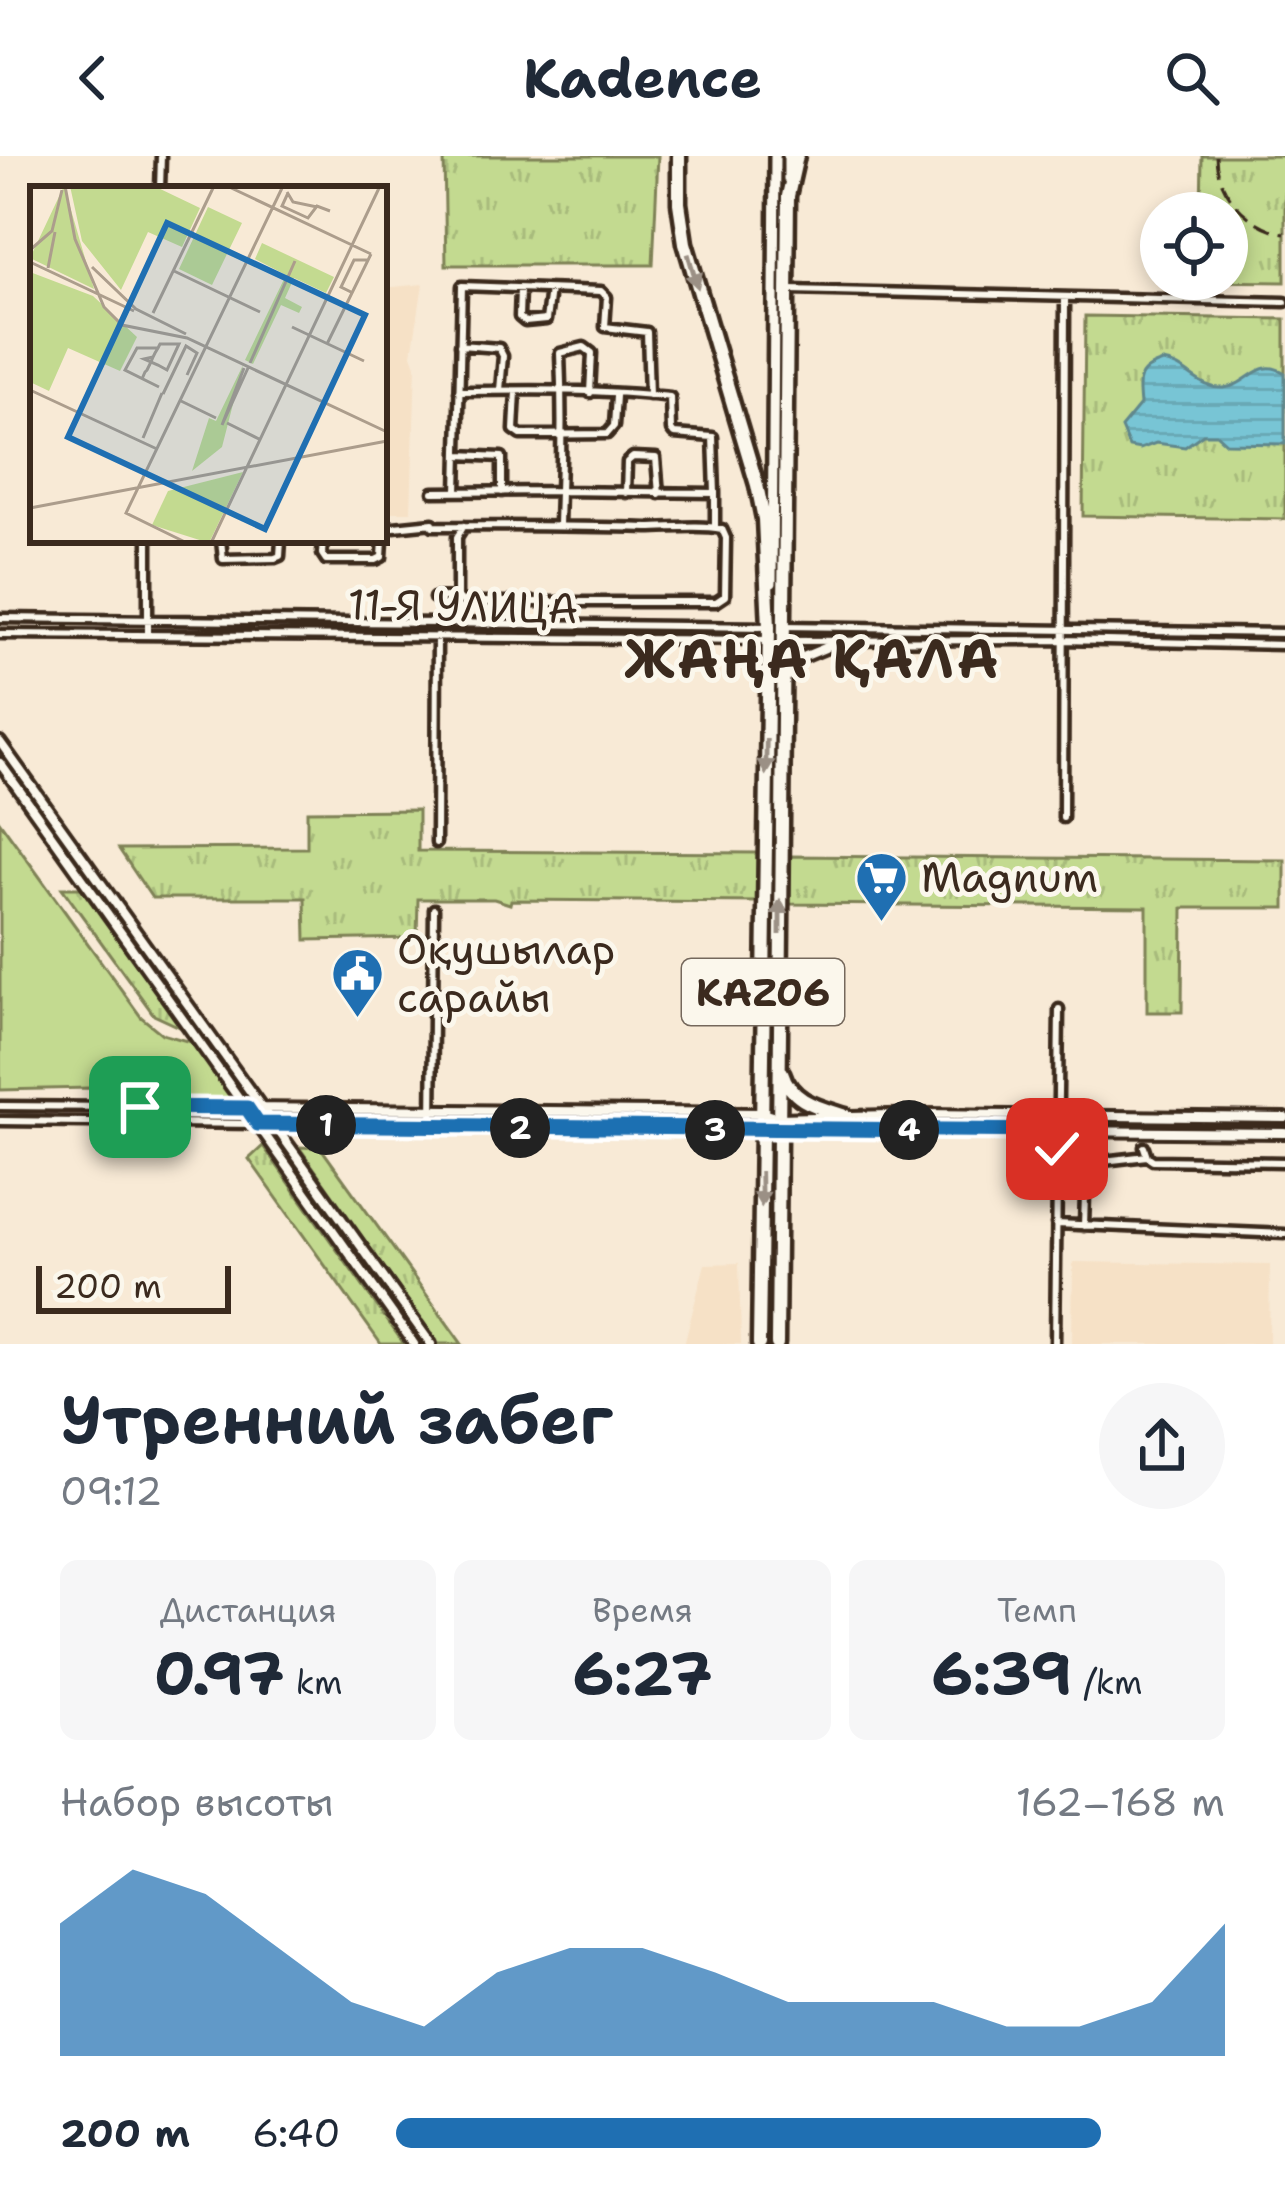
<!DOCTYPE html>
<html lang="ru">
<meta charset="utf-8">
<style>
:root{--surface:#fff;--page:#f6f6f7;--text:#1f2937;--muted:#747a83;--accent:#1f6fb2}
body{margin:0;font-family:"Shantell Sans",sans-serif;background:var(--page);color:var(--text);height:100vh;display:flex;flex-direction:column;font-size:45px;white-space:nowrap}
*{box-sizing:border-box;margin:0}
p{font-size:39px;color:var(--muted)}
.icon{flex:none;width:66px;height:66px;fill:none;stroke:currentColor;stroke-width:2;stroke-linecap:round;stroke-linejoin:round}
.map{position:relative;height:1188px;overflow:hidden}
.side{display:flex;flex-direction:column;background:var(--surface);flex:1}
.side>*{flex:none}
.tools{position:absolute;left:1140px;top:36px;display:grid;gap:24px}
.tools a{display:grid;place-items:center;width:108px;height:108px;border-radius:50%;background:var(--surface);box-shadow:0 6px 18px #0003;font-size:60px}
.scale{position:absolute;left:36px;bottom:30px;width:195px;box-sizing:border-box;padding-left:12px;border:6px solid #3b2a1e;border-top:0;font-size:33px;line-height:42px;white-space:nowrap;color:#3b2a1e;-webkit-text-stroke:9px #fbf7ec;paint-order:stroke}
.pin{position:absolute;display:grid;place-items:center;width:102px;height:102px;color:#fff;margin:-51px;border-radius:24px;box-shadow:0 6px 18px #0006}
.km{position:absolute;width:60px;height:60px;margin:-30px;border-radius:50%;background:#222;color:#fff;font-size:33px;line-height:60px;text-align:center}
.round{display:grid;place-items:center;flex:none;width:126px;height:126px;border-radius:63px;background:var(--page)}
.headline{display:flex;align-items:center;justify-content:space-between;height:204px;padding:0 60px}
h1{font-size:66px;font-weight:700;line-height:90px}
.stats{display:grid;grid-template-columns:repeat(3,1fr);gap:18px;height:204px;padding:12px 60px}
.stats div{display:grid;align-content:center;border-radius:18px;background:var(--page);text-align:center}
.stats b{font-size:60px;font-weight:700}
.stats small{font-size:33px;font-weight:400}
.stats p{font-size:33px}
.chart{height:336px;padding:24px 60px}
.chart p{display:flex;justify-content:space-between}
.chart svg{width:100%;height:216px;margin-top:12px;fill:var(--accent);opacity:.7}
ul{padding:0 60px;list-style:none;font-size:39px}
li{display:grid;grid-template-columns:192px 144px 1fr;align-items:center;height:90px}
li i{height:30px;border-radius:15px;background:var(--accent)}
header{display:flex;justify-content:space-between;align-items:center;height:156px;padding:0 60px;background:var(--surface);font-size:54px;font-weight:700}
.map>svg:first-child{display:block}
</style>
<header><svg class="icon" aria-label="back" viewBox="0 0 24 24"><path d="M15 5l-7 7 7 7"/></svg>Kadence<svg class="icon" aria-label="search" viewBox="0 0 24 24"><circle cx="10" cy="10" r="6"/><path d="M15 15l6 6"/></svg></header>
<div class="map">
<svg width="1285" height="1188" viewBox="0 0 1285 1188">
<defs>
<pattern id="grass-tufts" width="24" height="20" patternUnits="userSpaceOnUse" patternTransform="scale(3)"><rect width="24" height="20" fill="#c3da90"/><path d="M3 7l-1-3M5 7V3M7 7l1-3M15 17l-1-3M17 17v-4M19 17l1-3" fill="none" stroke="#a8bb7c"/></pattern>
<pattern id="water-rules" width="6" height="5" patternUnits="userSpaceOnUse" patternTransform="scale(3)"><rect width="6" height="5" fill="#78c5d5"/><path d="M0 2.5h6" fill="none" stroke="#69a9b6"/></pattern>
</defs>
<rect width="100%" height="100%" fill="#f8ead6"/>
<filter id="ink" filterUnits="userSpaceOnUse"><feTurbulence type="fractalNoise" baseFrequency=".00833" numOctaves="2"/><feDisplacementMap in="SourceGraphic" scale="24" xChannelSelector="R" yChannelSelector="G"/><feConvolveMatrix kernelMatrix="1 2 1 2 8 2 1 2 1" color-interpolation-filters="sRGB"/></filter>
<g filter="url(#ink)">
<path fill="#f6e1c6" d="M423,128l-11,70 4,11 -5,147h-27v-224z
M1073,1106l197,3 -1,79h-197z
M739,1107l2,81h-57l21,-80z"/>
<path fill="url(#grass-tufts)" stroke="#7f8257" stroke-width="3" d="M444,0h214l-5,109h-207z
M1202,0h83v126l-85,-1 27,-2v-66h-26z
M1085,160l200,3v200l-202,-3z
M418,654v41l342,2 2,49 -251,-2 -1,4 -16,-5h-76l-1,39 -111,2 -1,-42h-153l-33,-49 188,-1v-37z
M787,700l498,4v48h-102l-1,104h-35v-105l-360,-3z
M62,732h19l101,140 -28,-13z
M263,990l141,198h-23l-132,-185z
M299,991l22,1 141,196h-24z"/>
<path fill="#c3da90" stroke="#7f8257" stroke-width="3" d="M0,666l141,195 21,17 32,9 40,59 -128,-1 -16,-13 -90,2z"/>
<path fill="url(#water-rules)" stroke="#60878c" stroke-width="3" d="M1163,206c24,3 36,28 61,26 25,-3 35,-32 61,-15v71l-59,-1 -10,-9h-13l-18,13 -29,-4 -16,6 -11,-2 -8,-19 19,-23c-2,-24 -4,-35 23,-43z"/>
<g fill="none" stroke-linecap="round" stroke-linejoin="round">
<defs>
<path id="street" d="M160,33l1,-33
M520,133l-1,28 6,5 21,-2 4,-30
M790,134l495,12
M460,189l39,3 4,8 -3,34
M459,235c66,-1 146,-2 211,6l1,33 3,4 39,3 2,56 -155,-2c2,-46 2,-92 0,-138l24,-6 8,6 -2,40
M516,235l-2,39 7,5 86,-1 7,-8 2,-30
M459,299l43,2v35
M433,336l127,-1 -1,34
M457,336l5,-206 139,5 6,6 -2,30 42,5 2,63
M626,337l1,-31 6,-5 23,1 3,36
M715,337v33
M433,370c72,0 143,0 215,2 23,0 51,-4 74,1l4,9 -1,58 -9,6h-253l-6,-6v-59l7,-11
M384,372l49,-5
M221,384l2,19 52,-1 5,-2 1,-16
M323,384l-1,14 4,6h50l6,-3 1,-17
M434,442l23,-2
M0,462l770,9
M783,470l502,7
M0,478l770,6
M148,478v-94
M784,485l277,-1 224,5
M1063,662l2,-520
M436,687l1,-207
M0,950l247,2
M0,965l258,3
M432,971l2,-218
M1144,991l3,9 6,4 132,2
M1056,1068l229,10
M1084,1070l2,-63 61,-7
M1055,1188l4,-335"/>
<path id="secondary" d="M786,522l10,-18 46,-19
M0,586l431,602
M0,607l414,581
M247,952l515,5 17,5 146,-4 360,4
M258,968l1027,9"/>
<path id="primary" d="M788,23v-23
M772,427l3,-427"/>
<path id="highway" d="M679,0v47l6,40 72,242 7,34 5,108 -10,717
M782,916c9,30 36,35 64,44
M777,1188l11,-1148 9,-40"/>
</defs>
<use href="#street" stroke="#3b2a1e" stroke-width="15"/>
<use href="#secondary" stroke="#3b2a1e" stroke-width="16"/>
<use href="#primary" stroke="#3b2a1e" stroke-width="18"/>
<use href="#highway" stroke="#3b2a1e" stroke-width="21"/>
<use href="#street" stroke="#fbf7ec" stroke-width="6"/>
<use href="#secondary" stroke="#fbf7ec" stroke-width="8"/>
<use href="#primary" stroke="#fbf7ec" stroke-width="9"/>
<use href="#highway" stroke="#fbf7ec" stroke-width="12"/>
<path stroke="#3b2a1e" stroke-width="3" stroke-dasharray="18 9" stroke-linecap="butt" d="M1216,0c0,37 34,72 69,77"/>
</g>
<defs><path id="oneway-solid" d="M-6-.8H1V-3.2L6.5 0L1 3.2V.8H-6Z" transform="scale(3)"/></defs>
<g fill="#9b9085">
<use href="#oneway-solid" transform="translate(693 115) rotate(74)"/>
<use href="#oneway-solid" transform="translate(766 601) rotate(91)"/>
<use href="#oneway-solid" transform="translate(780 761) rotate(-90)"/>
<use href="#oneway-solid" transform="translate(761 1033) rotate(89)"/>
</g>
</g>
<g fill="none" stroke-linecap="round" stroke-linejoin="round" filter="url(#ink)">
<defs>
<path id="route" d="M140,951l107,1 11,16 799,7v18"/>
</defs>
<use href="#route" stroke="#fff" stroke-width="24"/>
<use href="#route" stroke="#1f6fb2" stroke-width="15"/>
</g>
<defs>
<symbol id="supermarket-pin" viewBox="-11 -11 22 30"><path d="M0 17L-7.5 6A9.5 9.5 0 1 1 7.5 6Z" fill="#1f6fb2" stroke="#fbf7ec"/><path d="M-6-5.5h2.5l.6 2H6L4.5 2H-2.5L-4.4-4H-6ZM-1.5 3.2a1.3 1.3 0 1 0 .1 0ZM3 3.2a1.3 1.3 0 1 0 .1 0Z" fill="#fff"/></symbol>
<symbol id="civic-pin" viewBox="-11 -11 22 30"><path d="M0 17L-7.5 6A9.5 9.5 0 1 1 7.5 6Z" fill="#1f6fb2" stroke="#fbf7ec"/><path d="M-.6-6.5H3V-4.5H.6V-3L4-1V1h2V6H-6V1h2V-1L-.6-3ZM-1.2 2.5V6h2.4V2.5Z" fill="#fff"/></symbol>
</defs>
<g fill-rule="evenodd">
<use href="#supermarket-pin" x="852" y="692" width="59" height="81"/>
<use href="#civic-pin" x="328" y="788" width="59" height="81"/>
</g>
<g text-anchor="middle" stroke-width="10" stroke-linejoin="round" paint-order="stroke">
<rect fill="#fbf7ec" stroke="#75685c" stroke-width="3" x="682" y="803" width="162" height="66" rx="9"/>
<g font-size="39" font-weight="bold" fill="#3b2a1e">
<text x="763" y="850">KАZ06</text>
</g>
<g font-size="42" fill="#3b2a1e" stroke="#fbf7ec">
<text transform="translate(463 450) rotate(1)" y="15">11-Я УЛИЦА</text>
</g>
<g font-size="42" fill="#3b2a1e" stroke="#fbf7ec" text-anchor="start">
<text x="921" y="736">Magnum</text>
<text x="397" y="808">Оқушылар<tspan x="397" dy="48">сарайы</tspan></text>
</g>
<g font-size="54" font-weight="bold" letter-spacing="3" fill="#3b2a1e" stroke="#fbf7ec">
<text x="813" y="521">ЖАҢА ҚАЛА</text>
</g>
</g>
<g transform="translate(30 30)">
<rect width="357" height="357" fill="#f8ead6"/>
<path d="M34,0l30,103 -64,-31zM40,0h84l46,22 -18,39 -34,-15 -27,58 -39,-49zM178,21l34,16 -30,62 -33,-16zM232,57l72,34 -8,16 -32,-15 -9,20 17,9 -3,6 -18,-8 -28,59 -8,-4 41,-85 -31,-16zM0,86l63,24 44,41 -17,34 -52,-23 -19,43 -19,-9zM213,179l-21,82 -30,24 17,-53 7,3z" fill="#c3da90"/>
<path d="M213,286l-34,71 -57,-18 16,-34z" fill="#c3da90"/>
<path fill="none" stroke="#ac9d8c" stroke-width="3" d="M35,0l10,53 29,68 18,18 65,13 200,94M197,0l144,68M257,6l6,10 24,5M258,7l-6,13 26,12 9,-12 13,5M0,64l22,-19 10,-41M0,76l104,49M62,81l44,42 50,25M18,82l7,-36M144,85l86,41M323,107l-12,-6 13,-27h15M123,127l61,-127M262,141l72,34M297,158l44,-90M128,162h-21l-12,22 34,17M220,177l45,-102M214,182l-22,57 26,-57M112,193l3,-7 2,-2 4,-8 2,-5 2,-4 3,-5 2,-4h19l-12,26 -9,-5 -14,-6 9,-2M0,204l127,59M133,208l23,-48 11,7 -10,22M151,215l35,17M197,237l34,17M113,252l19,-45M0,322l357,-67M157,357l-61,-30 157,-327M181,357l169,-357"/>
<path fill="#1f6fb2" fill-opacity="0.15" stroke="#1f6fb2" stroke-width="6" d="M137,37l198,92 -100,214 -197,-92z"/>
<rect width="357" height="357" fill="none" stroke="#3b2a1e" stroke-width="6"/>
</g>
</svg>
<div class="tools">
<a><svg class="icon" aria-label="locate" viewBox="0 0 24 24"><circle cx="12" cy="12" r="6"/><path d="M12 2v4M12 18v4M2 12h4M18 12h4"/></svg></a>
</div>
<div class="scale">200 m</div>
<div class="pin" style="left:140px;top:951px;background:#1e9e55"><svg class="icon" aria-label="arrive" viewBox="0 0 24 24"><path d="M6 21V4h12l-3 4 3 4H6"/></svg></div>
<div class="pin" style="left:1057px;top:993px;background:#d93025"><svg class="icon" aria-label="check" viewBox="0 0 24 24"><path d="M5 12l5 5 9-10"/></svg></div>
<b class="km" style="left:326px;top:969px">1</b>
<b class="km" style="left:520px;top:972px">2</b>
<b class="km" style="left:715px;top:974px">3</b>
<b class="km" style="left:909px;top:974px">4</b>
</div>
<section class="side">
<div class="headline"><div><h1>Утренний забег</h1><p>09:12</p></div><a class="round"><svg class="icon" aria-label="share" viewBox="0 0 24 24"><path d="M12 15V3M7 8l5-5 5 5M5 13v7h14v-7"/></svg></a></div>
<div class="stats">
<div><p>Дистанция</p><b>0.97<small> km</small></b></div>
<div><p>Время</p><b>6:27</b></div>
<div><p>Темп</p><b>6:39<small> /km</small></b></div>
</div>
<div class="chart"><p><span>Набор высоты</span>162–168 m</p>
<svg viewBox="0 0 160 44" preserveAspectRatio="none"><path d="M0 44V17L10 6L20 11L30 22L40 33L50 38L60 27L70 22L80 22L90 27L100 33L110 33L120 33L130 38L140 38L150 33L160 17V44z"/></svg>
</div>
<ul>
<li><b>200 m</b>6:40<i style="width:85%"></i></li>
</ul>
</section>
